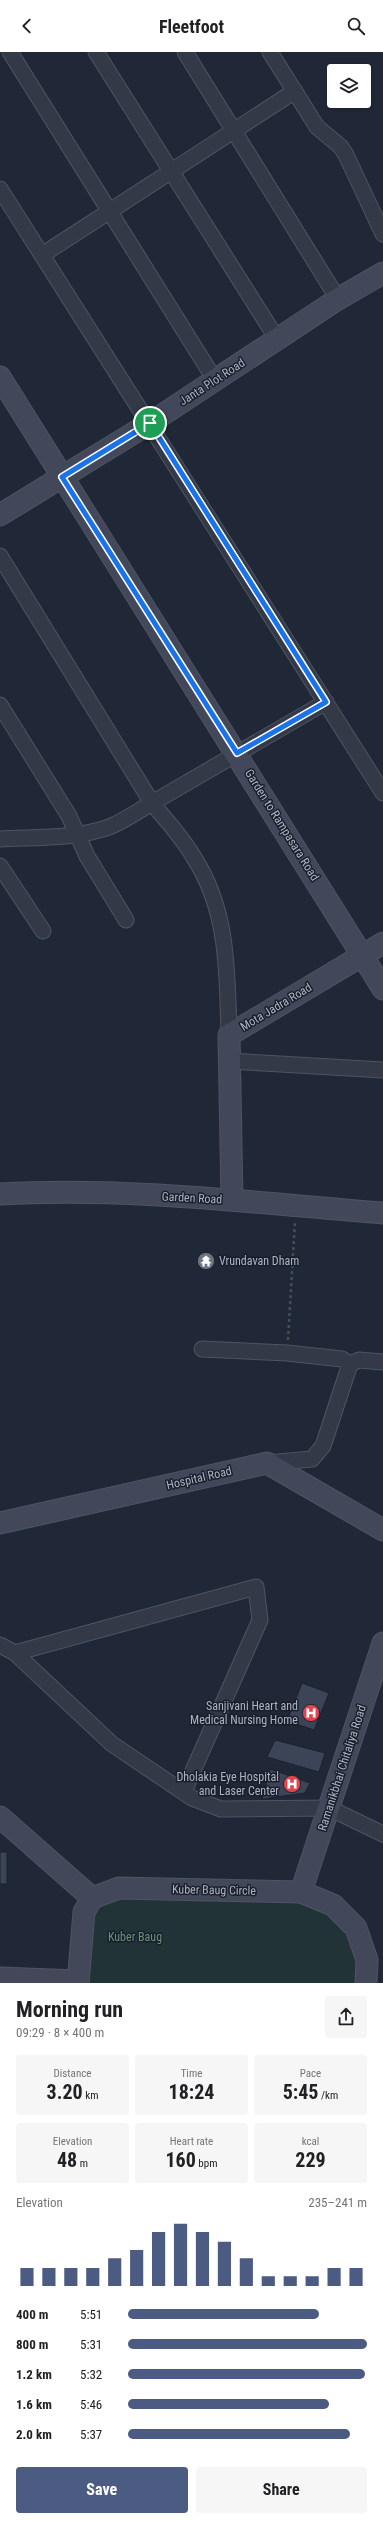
<!DOCTYPE html>
<meta charset="utf-8">
<style>
:root{--surface:#fff;--page:#f6f6f6;--text:#202124;--muted:#757577;--accent:#4c5b82}
body{margin:0;font-family:"Roboto Condensed",sans-serif;background:var(--page);color:var(--text);height:100vh;display:flex;flex-direction:column;font-size:15px;white-space:nowrap}
*{box-sizing:border-box;margin:0}
p{font-size:13px;color:var(--muted)}
.icon{flex:none;width:22px;height:22px;fill:none;stroke:currentColor;stroke-width:2;stroke-linecap:round;stroke-linejoin:round}
.map{position:relative;height:1931px;overflow:hidden}
.drawer{display:flex;flex-direction:column;background:var(--surface);flex:1}
.drawer>*{flex:none}
.tools{position:absolute;left:327px;top:12px;display:grid;gap:8px}
.tools a{display:grid;place-items:center;width:44px;height:44px;border-radius:4px;background:var(--surface);box-shadow:0 1px 3px #0004;font-size:20px}
.pin{position:absolute;display:grid;place-items:center;width:34px;height:34px;color:#fff;margin:-17px;border:2px solid #fff;border-radius:50%;box-shadow:0 1px 4px #0007}
.round{display:grid;place-items:center;flex:none;width:42px;height:42px;border-radius:4px;background:var(--page)}
.headline{display:flex;align-items:center;justify-content:space-between;height:68px;padding:0 16px}
h1{font-size:22px;font-weight:700;line-height:30px}
.stats{display:grid;grid-template-columns:repeat(3,1fr);gap:6px;height:68px;padding:4px 16px}
.stats div{display:grid;align-content:center;border-radius:4px;background:var(--page);text-align:center}
.stats b{font-size:20px;font-weight:700}
.stats small{font-size:11px;font-weight:400}
.stats p{font-size:11px}
.chart{height:112px;padding:8px 16px}
.chart p{display:flex;justify-content:space-between}
.chart svg{width:100%;height:72px;margin-top:4px;stroke:var(--accent);stroke-width:6}
.button{display:flex;gap:8px;margin-top:auto;padding:8px 16px}
.button a{flex:1;height:46px;border-radius:4px;background:var(--accent);color:#fff;font-size:16px;font-weight:700;line-height:46px;text-align:center}
.button a+a{background:var(--page);color:var(--text)}
ul{padding:0 16px;list-style:none;font-size:13px}
li{display:grid;grid-template-columns:64px 48px 1fr;align-items:center;height:30px}
li i{height:10px;border-radius:5px;background:var(--accent)}
header{display:flex;justify-content:space-between;align-items:center;height:52px;padding:0 16px;background:var(--surface);font-size:18px;font-weight:700}
.map>svg:first-child{display:block}
</style>
<header><svg class="icon" aria-label="back" viewBox="0 0 24 24"><path d="M15 5l-7 7 7 7"/></svg>Fleetfoot<svg class="icon" aria-label="search" viewBox="0 0 24 24"><circle cx="10" cy="10" r="6"/><path d="M15 15l6 6"/></svg></header>
<div class="map">
<svg width="383" height="1931" viewBox="0 0 383 1931">
<rect width="100%" height="100%" fill="#202736"/>
<path fill="#223337" d="M119,1837l182,6 53,35 10,53h-284l5,-70z"/>
<path fill="#3c4557" stroke="#1b212d" d="M302,1631l27,10 -15,37 -27,-9z
M275,1688l50,13 -6,19 -52,-15z
M270,1717l40,14 -5,10 -43,6z
M0,1800h7v32h-7z"/>
<g fill="none" stroke-linecap="round" stroke-linejoin="round">
<defs>
<path id="street" d="M10,0l205,328
M96,0l181,287
M185,0l153,247
M270,0l47,75 24,20 5,8 37,79
M0,137l383,604
M42,203l253,-164
M0,504l152,247c-14,8 -28,18 -43,24 -34,12 -73,10 -109,12
M0,653l69,111 18,40 39,64
M0,814l43,65
M229,983c-2,-63 0,-124 -36,-179 -11,-19 -27,-36 -41,-53l174,-101
M229,1009l154,9
M202,1297l85,4 55,6 8,5
M267,1411l45,-4 11,-13 27,-82 9,-4 24,2
M0,1593l15,8 97,91 80,54 29,11 108,-1 54,26
M15,1601l241,-66 4,33 -76,171"/>
<path id="secondary" d="M0,325l383,612
M0,463l150,-92 188,-124 45,-26
M0,1142c128,-7 256,9 383,19
M232,1148l-3,-165 154,-92
M0,1471l267,-60 116,67
M0,1765l92,81
M301,1840l82,-249
M0,1926l78,3
M78,1931l6,-71 8,-14 27,-10 182,4 32,13 23,23 11,32 -1,23"/>
</defs>
<use href="#street" stroke="#4e5462" stroke-width="17"/>
<use href="#secondary" stroke="#4e5462" stroke-width="23"/>
<path stroke="#405055" stroke-width="2.5" stroke-dasharray="3 3" stroke-linecap="butt" d="M288,1288l7,-119"/>
<use href="#street" stroke="#343947" stroke-width="15"/>
<use href="#secondary" stroke="#42485a" stroke-width="21"/>
</g>
<g fill="none" stroke-linecap="round" stroke-linejoin="round">
<defs>
<path id="route" d="M150,371l176,279 -89,51 -175,-276z"/>
</defs>
<use href="#route" stroke="#fff" stroke-width="8"/>
<use href="#route" stroke="#1a73e8" stroke-width="5"/>
</g>
<defs>
<symbol id="temple-disc" viewBox="-11 -11 22 22"><circle r="9.5" fill="#6b7280" stroke="#191f2b"/><path d="M0-6L5-2H3V0L6.5 2.5H4V6H1.5V3h-3V6H-4V2.5H-6.5L-3 0V-2H-5Z" fill="#fff"/></symbol>
<symbol id="hospital-disc" viewBox="-11 -11 22 22"><circle r="9.5" fill="#e0444e" stroke="#191f2b"/><path d="M-5-5h3v3.5h4V-5h3V5h-3V1.5h-4V5h-3Z" fill="#fff"/></symbol>
</defs>
<g fill-rule="evenodd">
<use href="#temple-disc" x="196" y="1199" width="20" height="20"/>
<use href="#hospital-disc" x="301" y="1651" width="20" height="20"/>
<use href="#hospital-disc" x="282" y="1722" width="20" height="20"/>
</g>
<g text-anchor="middle" stroke-width="3" stroke-linejoin="round" paint-order="stroke">
<g font-size="12" fill="#aeb4c4" stroke="#191f2b">
<text transform="translate(212 330) rotate(-33)" y="4">Janta Plot Road</text>
<text transform="translate(282 773) rotate(58)" y="4">Garden to Rampasara Road</text>
<text transform="translate(276 955) rotate(-31)" y="4">Mota Jadra Road</text>
<text transform="translate(192 1146) rotate(3)" y="4">Garden Road</text>
<text transform="translate(199 1426) rotate(-13)" y="4">Hospital Road</text>
<text transform="translate(342 1716) rotate(-72)" y="4">Ramanikbhai Chitaliya Road</text>
<text transform="translate(214 1838) rotate(1)" y="4">Kuber Baug Circle</text>
</g>
<g font-size="12" fill="#aeb4c4" stroke="#191f2b" text-anchor="end">
<text x="219" y="1213" text-anchor="start">Vrundavan Dham</text>
<text x="298" y="1658">Sanjivani Heart and<tspan x="298" dy="14">Medical Nursing Home</tspan></text>
<text x="279" y="1729">Dholakia Eye Hospital<tspan x="279" dy="14">and Laser Center</tspan></text>
</g>
<g font-size="12" fill="#669475" stroke="#191f2b">
<text x="135" y="1889">Kuber Baug</text>
</g>
</g>
</svg>
<div class="tools">
<a><svg class="icon" aria-label="layers" viewBox="0 0 24 24"><path d="M12 4l9 5-9 5-9-5zM3 14l9 5 9-5"/></svg></a>
</div>
<div class="pin" style="left:150px;top:371px;background:#1e9e55"><svg class="icon" aria-label="arrive" viewBox="0 0 24 24"><path d="M6 21V4h12l-3 4 3 4H6"/></svg></div>
</div>
<section class="drawer">
<div class="headline"><div><h1>Morning run</h1><p>09:29 · 8 × 400 m</p></div><a class="round"><svg class="icon" aria-label="share" viewBox="0 0 24 24"><path d="M12 15V3M7 8l5-5 5 5M5 13v7h14v-7"/></svg></a></div>
<div class="stats">
<div><p>Distance</p><b>3.20<small> km</small></b></div>
<div><p>Time</p><b>18:24</b></div>
<div><p>Pace</p><b>5:45<small> /km</small></b></div>
</div>
<div class="stats">
<div><p>Elevation</p><b>48<small> m</small></b></div>
<div><p>Heart rate</p><b>160<small> bpm</small></b></div>
<div><p>kcal</p><b>229</b></div>
</div>
<div class="chart"><p><span>Elevation</span>235–241 m</p>
<svg viewBox="0 0 160 44" preserveAspectRatio="none"><path d="M5 44V33M15 44V33M25 44V33M35 44V33M45 44V27M55 44V22M65 44V11M75 44V6M85 44V11M95 44V17M105 44V27M115 44V38M125 44V38M135 44V38M145 44V33M155 44V33"/></svg>
</div>
<ul>
<li><b>400 m</b>5:51<i style="width:80%"></i></li>
<li><b>800 m</b>5:31<i style="width:100%"></i></li>
<li><b>1.2 km</b>5:32<i style="width:99%"></i></li>
<li><b>1.6 km</b>5:46<i style="width:84%"></i></li>
<li><b>2.0 km</b>5:37<i style="width:93%"></i></li>
</ul>
<div class="button"><a>Save</a><a>Share</a></div>
</section>
